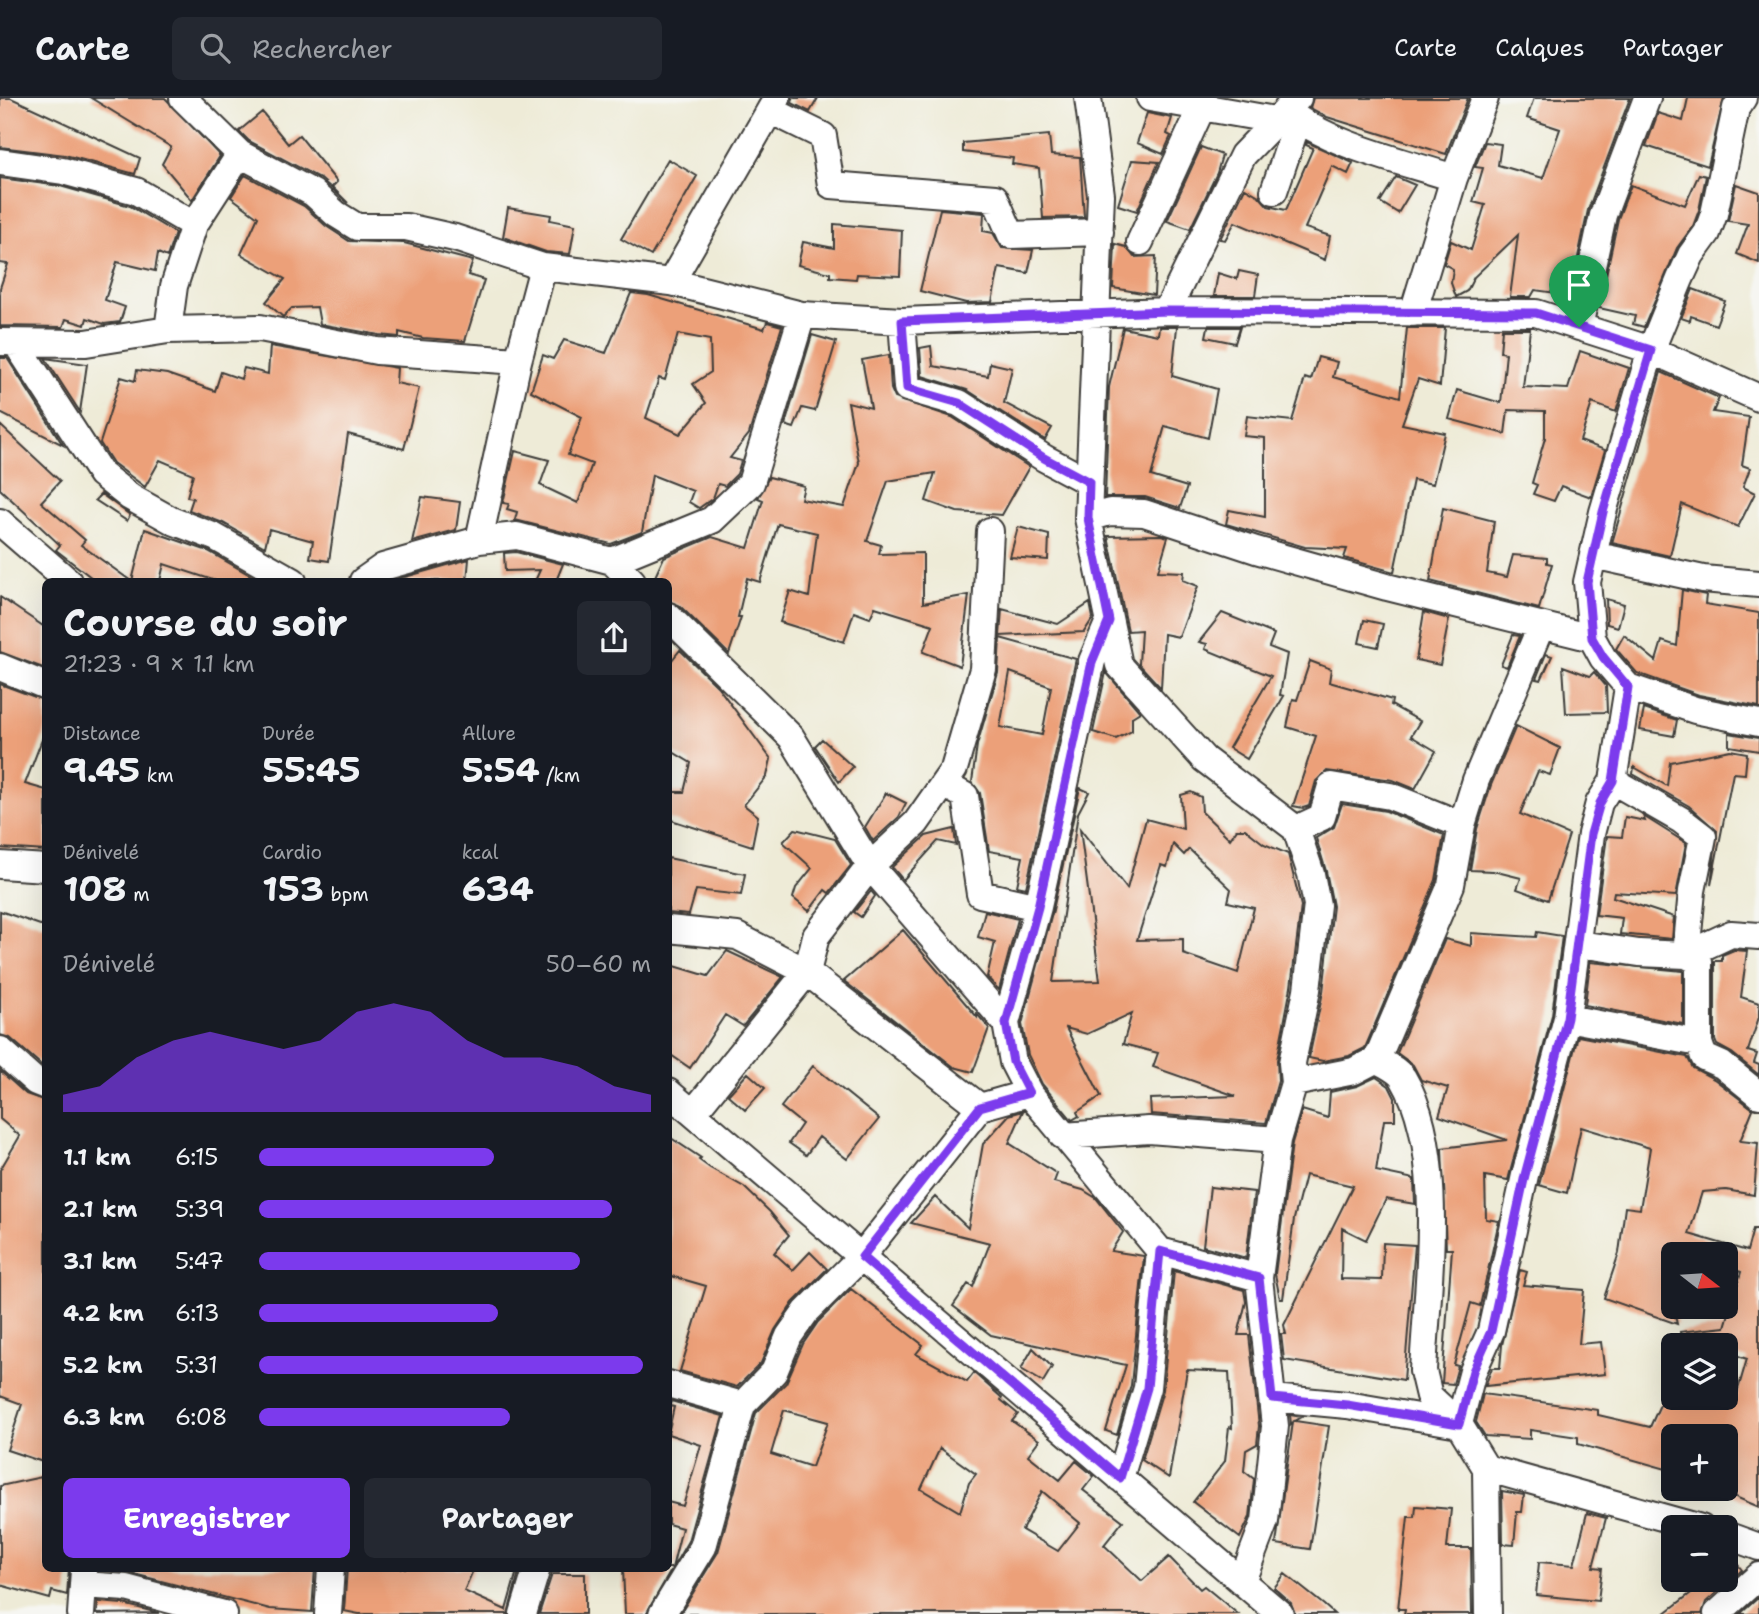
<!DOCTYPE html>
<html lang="fr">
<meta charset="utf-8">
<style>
:root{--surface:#171b24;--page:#242831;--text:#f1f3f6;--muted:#9ea1a6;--line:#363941;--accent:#7c3aed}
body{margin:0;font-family:"Shantell Sans",sans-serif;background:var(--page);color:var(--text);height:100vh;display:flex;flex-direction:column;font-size:26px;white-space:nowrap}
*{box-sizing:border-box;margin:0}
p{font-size:23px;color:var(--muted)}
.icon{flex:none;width:38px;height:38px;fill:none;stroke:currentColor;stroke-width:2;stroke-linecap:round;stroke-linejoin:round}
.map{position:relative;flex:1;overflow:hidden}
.side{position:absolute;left:42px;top:480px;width:630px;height:994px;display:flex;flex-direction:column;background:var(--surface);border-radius:10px;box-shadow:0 7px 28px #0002}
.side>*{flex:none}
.needle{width:46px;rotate:107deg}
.fabs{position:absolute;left:1661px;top:1144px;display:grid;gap:14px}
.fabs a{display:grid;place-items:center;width:77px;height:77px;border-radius:10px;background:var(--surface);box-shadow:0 7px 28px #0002;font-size:35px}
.pin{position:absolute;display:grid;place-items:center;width:60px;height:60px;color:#fff;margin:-72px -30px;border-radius:50% 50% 50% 0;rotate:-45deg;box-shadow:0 0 7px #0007}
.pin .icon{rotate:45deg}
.round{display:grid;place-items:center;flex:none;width:74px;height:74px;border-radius:10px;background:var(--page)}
.head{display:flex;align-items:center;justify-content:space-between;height:119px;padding:0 21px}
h1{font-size:38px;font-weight:700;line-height:52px}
.metrics{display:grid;grid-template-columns:repeat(3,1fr);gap:10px;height:119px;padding:7px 21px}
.metrics div{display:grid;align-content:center}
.metrics b{font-size:35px;font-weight:700}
.metrics small{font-size:19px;font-weight:400}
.metrics p{font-size:19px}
.chart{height:196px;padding:14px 21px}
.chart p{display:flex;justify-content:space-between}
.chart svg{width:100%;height:126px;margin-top:7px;fill:var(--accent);opacity:.7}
.button{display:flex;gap:14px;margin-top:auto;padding:14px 21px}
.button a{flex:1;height:80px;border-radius:10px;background:var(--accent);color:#fff;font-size:28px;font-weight:700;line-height:80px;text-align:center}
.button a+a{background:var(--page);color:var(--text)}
ul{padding:0 21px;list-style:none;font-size:23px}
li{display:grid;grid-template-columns:112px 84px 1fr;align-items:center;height:52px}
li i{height:18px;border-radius:9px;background:var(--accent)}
header{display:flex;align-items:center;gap:42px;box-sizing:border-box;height:98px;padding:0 35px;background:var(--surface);border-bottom:2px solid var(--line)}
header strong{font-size:33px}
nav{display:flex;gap:38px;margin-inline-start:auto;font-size:24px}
.search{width:490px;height:63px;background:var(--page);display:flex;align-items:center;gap:18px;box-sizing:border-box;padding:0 24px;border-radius:10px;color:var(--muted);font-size:26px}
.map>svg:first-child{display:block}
</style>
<header>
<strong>Carte</strong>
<div class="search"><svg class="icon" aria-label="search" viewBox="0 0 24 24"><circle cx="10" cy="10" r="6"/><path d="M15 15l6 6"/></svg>Rechercher</div>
<nav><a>Carte</a><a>Calques</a><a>Partager</a></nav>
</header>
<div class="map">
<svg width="1759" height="1516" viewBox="0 0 1759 1516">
<rect width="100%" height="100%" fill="#f6f6f2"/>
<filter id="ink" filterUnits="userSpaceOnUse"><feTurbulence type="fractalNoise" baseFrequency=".0143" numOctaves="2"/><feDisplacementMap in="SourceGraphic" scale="14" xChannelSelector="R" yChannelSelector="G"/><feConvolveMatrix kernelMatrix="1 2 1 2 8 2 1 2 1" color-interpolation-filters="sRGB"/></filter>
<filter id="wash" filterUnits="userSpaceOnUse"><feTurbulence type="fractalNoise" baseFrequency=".00686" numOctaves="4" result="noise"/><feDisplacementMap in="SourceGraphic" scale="28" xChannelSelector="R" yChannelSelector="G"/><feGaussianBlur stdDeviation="1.57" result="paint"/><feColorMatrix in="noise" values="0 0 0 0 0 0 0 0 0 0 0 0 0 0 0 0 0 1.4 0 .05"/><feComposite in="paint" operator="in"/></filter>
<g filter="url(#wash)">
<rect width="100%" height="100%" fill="#eeebd7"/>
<g id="blocks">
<path fill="#eca079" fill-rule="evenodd" d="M0,0h11l129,60 -5,16 -70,-19 -65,-8z
M91,0h74l55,58 -28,44 -30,-36 9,-17z
M793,0h25l-8,14 -18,-9z
M1313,0h155l-22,56 -119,-37 -17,-9z
M1534,0h96l-42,112 -18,85 -35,-5 -4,7h-21l8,-62 -44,42 -7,14 -11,6 -5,-14 2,-14 -9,-5 7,-23 20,9 14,-45 -12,-3 10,-34 -8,-1 10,-25 16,2 -3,21 45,13 17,-49 -33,-11z
M1688,0h36l-16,68 -62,-20 12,-33 25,8z
M262,14l26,32 11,-9 38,47 -5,5 16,16 -27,-24 -72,-38 -10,-10z
M1147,15l25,5 -5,16 4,2 -8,18 -26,-11z
M1049,37l2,20 29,2 4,60 -41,1 -4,-50 -27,-4 1,-6 -50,-6v-9z
M1307,44l46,21 -5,11 -16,-8 -27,62 25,8 -5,24 -90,-38 -10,18 -5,-1 25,-51 14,8 9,10 18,4 27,-62 -7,-3z
M1201,49l21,8 -5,18 -27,56 -23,-8z
M668,61l29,17 -46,80 -30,-17z
M1132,62l27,2 -22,49 -19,-6z
M1699,76l7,2 -7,34 -6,16 -16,22 -33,79 -11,-3 2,-8 -36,-8 19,-89 13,-34 54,20z
M245,77l59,31 22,20 23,15 55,2 69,18 -5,14 16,5 -19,61 -42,-3 -24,-6v5l-20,-2 -59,-11 -3,-17 -25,1 -9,9 -17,-15 19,-23 -44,-25 17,-37 -27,-20z
M1396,79l19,8 -17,28 -18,-11z
M0,80l60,8 70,20 45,27 -8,24 -9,-4 -3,18 -38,-9 -12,38 20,7 -5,15 -16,2 -17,-6 -2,7 -19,-6 -3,8 -63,-1v-38l8,-24 -8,-1z
M1736,86l23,8v71l-22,-9 11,-30 -20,-3z
M508,110l43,7 -1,5 25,5 -5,29 -24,-2 -43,-15z
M940,111l44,4 -1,18 10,2 9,15 31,2 -5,23 -29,-5 -7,34 -26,1 -46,-12z
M834,126l68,6 -2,46 -43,-2 -1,5 -26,-2v-4l-32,-8 5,-23 31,6z
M1115,146l11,3 8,10 22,-1 -2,39 -41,-7z
M1239,173l19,4 -3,21h-41l4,-23 19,6z
M1693,191l32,12 -9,24 -25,-9 -1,5 -9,-3z
M631,195l17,2 116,34 3,-7 15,4 -33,108 -19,24 11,3 -4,13 -12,12 -7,-2 -5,14 -14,10 -10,-6 4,-11 -41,-16 -10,57 -31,12 -96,-24 2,-8 -10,-3 2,-5 -6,-1 12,-52 34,9 -9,25 38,18 14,-39 -24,-9 14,-38 -51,-26 12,-36 10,4 11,-19 42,13zM678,236l32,6 1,32 -18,12 13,19 -26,31 -34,-16 13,-40 6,2z
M1159,229h18l-5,49 45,13 -9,49 -43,-12 -14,50 36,11 -7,21 -35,-11h-40l4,-110 14,-59 35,7z
M1208,229h32l-5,16 -29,-6z
M1407,230h38l-5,58 -22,-7 -16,45 43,9 -12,51 -20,-4 -19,92 -50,-14 3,-9 -42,-2 -79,-23 3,-14 36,7v-79l-21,-2 3,-20 45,5 13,-43 6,2 7,-23 19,5 -4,15 67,20z
M1502,231h28l-7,58 45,2 12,-38 49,17 -13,44 -24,-9 -12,38 25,9 -14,47 -30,-11 -7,15 -21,-7 4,-9 -5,-2 13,-45v-27l-37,-1 -3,24 -56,-15 8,-29 44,13 5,-50 -6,-1z
M812,237l24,7 -21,69 -13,-3 -8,20 -9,-3z
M270,248l127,22 -1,15 23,5 -15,61 -56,-15 -19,127 -19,-3 3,-17 -44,-12 -4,18 -42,-24 -34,-13 4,-12 -6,-1 6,-23 -33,-14 -15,27 -32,-24 -13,-20 21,-66 14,4 2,-11 30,4 48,17 6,-19 20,7 3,-11 24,6z
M931,248l2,20 55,10 2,-13 22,5 -8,35 48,25 -7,12 -78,-50 -45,-14 -2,-28z
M889,257l2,34 4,9 57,19 77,50 -27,48 -45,-3 -31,-11 9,-28 -47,8 -21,60 14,4 -2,9 44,-1v50l46,-8 -9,71 -37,-14 10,-27 -58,-18 -5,11 -16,-6 -10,30 -64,-20 10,-31 19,6 8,-64 -39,-9 -18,58 -13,-4 -9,39h3l-12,37 -50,-49 -11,-4v-20h-15l11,-24 48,-20 36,11 15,-48 -5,-2 11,-21 35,9 -3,13 43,8 15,-44 -11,-61 23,6 -9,-48z
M0,260h7l56,87 -63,-32z
M45,260l42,6 -7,48z
M1661,274l58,26 -6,14 36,5 -7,48 8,3 -7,19 12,6 -17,34 -56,-23 -12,52 -58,-13z
M0,327l60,56 -19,21 44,38 -4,5 50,36h-35l-40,-31 4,-5 -60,-56z
M101,396l29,21 -3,6 -32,-21z
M422,399l38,5 -4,28 -44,12z
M1443,410l51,13 -7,52 20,4 6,-22 34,3v5l5,1 -13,45 -109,-28z
M1018,429l31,8 -1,25 -38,-3z
M145,431l63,22 47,27 -1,3h-38l-52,-17 -4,17h-28z
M1161,437l7,2 -10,34 26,1 -1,8 15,6 -19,51 -15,-3 -3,54 -22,-24 2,-34 -13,1 -20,-95z
M516,454l47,12 -7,17h-21l5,-11 -35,1 -1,-18z
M469,461l-2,22h-71l2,-2z
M1682,492l24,5 -1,9 54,9v94l-60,-12 -62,-22 -21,-24 8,-14 32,26 6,-20 15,5z
M0,499l46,31v41l-46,-17z
M1606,501l18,5 -6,23 -11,-3z
M1090,505l3,15 -9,14 -84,4 2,-27 56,15z
M1424,514l25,7 -9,46 -24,-5z
M1222,515l52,21 -5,13 18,7 -7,41 4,1 -37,63 -18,-11 42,-72 -66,-27 2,-5 -8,-2z
M1364,522l19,4 -5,23 -19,-4z
M1513,537l7,1 -13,31 -6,-2z
M1000,540l76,21 -50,229 -9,-2 6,-29 -34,-6 -9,-58 -8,-11 5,-37 21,-72zM1010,574l41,15 -9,48 -42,-8z
M680,552l38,37 53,72 -4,17 -23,29 14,11 -6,30 -84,-27v-27h16l7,-29 -23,-14v-84z
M1546,556l6,2 -11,24 -5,-1z
M1310,563l21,8 -2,13 63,18 -1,5 29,16 -9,15 25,15 -21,38 -22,-9 -66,-9 -11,10 -7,25 -6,2 -10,-2 23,-70 -29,-9 6,-28 4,1z
M1563,568l27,10 4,-4 12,14 1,26 -41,1z
M1106,574l34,40 -8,5v14l-16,8 -23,-7z
M0,586l46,17v28l-21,55 21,6v61l-46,-3z
M1644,611l33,11 -3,16 -34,-6z
M1516,628l44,22 -10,27 -12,-4 -18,43 49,21 -21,65 -31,-11 4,-11 -28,-7 -23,-1 7,-41 14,-44z
M1729,635l30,5v13l-30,-5z
M822,641l31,28 -14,15 -24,-36z
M1730,652l17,3 -2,21 -12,-1 -22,112 6,-54 -28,-25 -56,-32 1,-7 33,19 3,-24z
M1080,690l9,4 -11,21 -25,169 47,-1 -20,-152 47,60 19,-70 37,10 -2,-34 10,-3 10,5 1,15 28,27 7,-10h8l19,15 24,10 13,52 -10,81 -14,73 1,21 -12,42 -115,-9 -1,-15 86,-3 -83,-29 5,-14 -35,-9 9,-31 -45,21 -21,-6 35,68 -24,16 2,4 -7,4 -30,-36 -14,-29 -6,-31 31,-114zM1173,746l11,11 5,-6 42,40 -3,13 26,6 -16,65 -55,-19v-15l-46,1 24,-75 6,2z
M886,695l20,10 -7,14 -26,24 -8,-14z
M1342,706l44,7 58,24 -8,45 -71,168 -16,8 -26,5 -14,-3 14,-66 10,-86 -7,-35 -10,-33 18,-11z
M1643,718l43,27 -10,53 -62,-4 -1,5 61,20 -2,22 -52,-5 2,-16 -26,-3 11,-79 15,1 3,-20 20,4z
M795,731l40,10 16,26 -22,28 -4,-3 -16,21 -16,-13 3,-10 16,-20 -29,-26z
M954,731l2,16 -18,-4 -35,39 -11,-13 34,-31z
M668,760l77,16 -4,21 -45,-5 -7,25 -21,-2z
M871,793l4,5 -14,21 -7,-5z
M0,813l46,16v142l-36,-31 -10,-3z
M985,813l33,8 -19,71 -12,-13 8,-35 -17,-5z
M903,832l74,87v-3l12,14 -16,44 -19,-5 -110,-86z
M1537,834l25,4 -10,79 -44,165 -23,-4 1,43 13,2 -19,85 -9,-3 -17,62 4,1 -5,18 -11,-1 10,-134h-6l-4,-101 65,-8 -68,-24 9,-28 -27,-8 -8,-15 -16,-12 48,-114 26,7v-13l65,4z
M1734,852l13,1 -6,46 18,6v14l-11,34 9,3 -3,9 5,2v10l-27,-22 -15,-8 -2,-5v-79h7v-6z
M727,853l56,26 -40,49 -18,-11 -35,53 -22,-15v-89l40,12z
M1590,864l93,9v53l-98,-19z
M1578,938l109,21 6,11 21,11 39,30 -13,32 18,2 -4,52 -28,-5 -24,2 -13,42 58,17 6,-22h6v278l-40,-17 7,-1v-52h-53v34l-95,-27v-7l-48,-7v9l-45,-3 -9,-14 7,-28 115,16v5l52,12 13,-29 72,2 12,-41 -21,-7v-6h-45l-1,-14 45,-5 16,-55 -15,-5v-12h-53v52l4,17 -73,-26 15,-45 6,-46 15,2 10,-61 -69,-21 -14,66 -28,-8z
M813,968l66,53 -32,40 -28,-22 -13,18 -17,-12 13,-19 -21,-17z
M0,973l26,23 20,7v362l-39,-13 15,-46 -22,-8v-226l20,-34 -20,-17z
M748,975l17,15 -20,22 -17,-15z
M1376,979l13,9 6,12v22h-11l-8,51 38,8 1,25 -29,-5 -20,41 -24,-12 -1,51 41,1 1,-37 32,2 -11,135 -120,-20 -3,-26h5l-2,-9 69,-139 -48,-11 -11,44 -11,80h-3l-5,-25 17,-131 10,-33 26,8 2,-26 27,-6z
M1023,1013l-14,32 48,31 -3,8 29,8 13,8 27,34 -12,19 33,5 -13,129 -14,50 -11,-4 20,-66 -135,-30 -38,-29 15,-22 5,3 17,-44 -79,-20 24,-26 33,31 15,-84 26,-29z
M668,1038l33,22 -2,2 11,8 34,19 26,25 19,23 -15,18 19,17 17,-18 17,17 -34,34 -18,27 -14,33 -24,24 -57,-16 26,-85 -38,-11z
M1210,1089l44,5 -8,66 -43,-12z
M1520,1172l7,2 -4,13 61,5 -5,54 22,-2 4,32 -120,12 7,-18h8l2,-23z
M1174,1173l70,19 2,12 -8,33h11l10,91 -2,18 -11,6 -2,21 10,8 -4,38 -10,21 -47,-36 32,-41 4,-34 3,1 -3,-56 -42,-2 -18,108 -27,-18 21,-70z
M851,1191l72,56 -7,9 51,28 7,-9 28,25 -1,2 17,14 -6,7 27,19 -11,15 32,25 16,-19 18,15 -11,14 40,31 -19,24 38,36 27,-24 31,32 4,-3 34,28h-558l38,-62 38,-139 30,-30 17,-39 15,-22zM784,1312l44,12 -16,45 -41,-13zM940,1350l36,26 -7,9 -9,29 -39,-23zM1042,1393l38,32 -22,28 -36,-21z
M1033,1250l19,19 -9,15 -22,-13z
M671,1303l52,15 -35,125 -42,73h-21l-2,-46h49l10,-40 -14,-4v-22l15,4 18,-61 -33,-11 6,-27 -4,-1z
M1290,1317l12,2 -7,4 34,5 -19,123 -34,-5 17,-122 -2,2z
M46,1378v92h23l-2,27 -15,-4 -2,8 -50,-14v-99z
M1502,1393l22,4 -2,17h-5l-3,33 -11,-1z
M1416,1408l35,3 -4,39h24l1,66h-68l1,-5h-7l10,-92h7z
M1587,1415l19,5 -13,49 9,1 -4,33 -62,-6 3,-33 35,3z
M1735,1463l7,9 -36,32 -4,12h-38l44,-34h18v-12z
M99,1470h216l-3,44 -42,-3 -140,-36z
M347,1470h127l-10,23 42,19 11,-39 2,1 -11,42h-149l-15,-3z
M552,1476h33v40h-46z
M1285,1476l39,31 10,9h-39l-4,-11 -17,-15z
M1759,1499v17h-19z
M98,1504l25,2 36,9 -62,1z"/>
</g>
</g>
<g filter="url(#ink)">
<use href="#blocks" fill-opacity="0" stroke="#3c3b38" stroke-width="2"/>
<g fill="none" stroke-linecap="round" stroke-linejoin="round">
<defs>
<path id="minor" d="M183,0l57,56 73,39 23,21 21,13h49l49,11 88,29 128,15 131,33 100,6 265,-10 369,2 115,37 108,48
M1088,0l13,97 -13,323 31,147 85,94 92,70 15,45 6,31 -10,85 -15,73 2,20 -17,57 -18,138 16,148 -10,95 -23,60
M1150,0l125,22
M770,12l53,26 8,49 164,13 16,37 89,-3
M1286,12c42,35 116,51 168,68l31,-80
M0,64l63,9 73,20 58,34
M1274,93l24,-71
M1140,144l62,-135
M671,184l106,-184
M1167,213l76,-156 55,-57
M1413,215l41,-135
M902,223l5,67 52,15 85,55 45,24
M1579,229l24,-112 44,-117
M168,232l6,-44 20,-61 46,-71
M0,244l86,1 82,-13 92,-2 117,23 141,10
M16,245l85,131 29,23 43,24 42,16 78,44
M1088,420l22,-6 34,1 112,37 131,37 205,51
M0,424l68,59
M479,442l39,-179 25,-94
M1593,457l110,24 56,5
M612,463l20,20
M363,483l20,-14 96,-27 38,-4 95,25 100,-41 39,-37 51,-168
M668,518l123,121 79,129 136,157
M1109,523l-17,40 -54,246 -32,116 7,39 16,31 131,158 99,27
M0,569l46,19
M1628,589l67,23 64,13
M1613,683l68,39 22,17 -11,54 -6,64 13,6v82l5,14 18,8 37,30
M944,686l21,12 15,98 58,13
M1296,731l26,-12 9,-31 59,10 72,29
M0,767l46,3
M668,831l69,7 70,36 173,135 49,-14
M1579,846l60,9 47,2 45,-21 28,2
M1567,920l132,25
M0,952l36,32 10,4
M1294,985l60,-12 23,-12 74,-174 11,-60 14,-45 65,-154
M668,994l612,522
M693,1015l114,-141 9,-36 54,-70 46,-43 38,-54 29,-100 7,-138
M1063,1038l86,-6 128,10
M668,1286l74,21
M1272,1300l75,7 112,19 -30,-28 -6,-25c4,-84 24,-219 -20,-293 -5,-8 -18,-13 -26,-19
M1486,1370l215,60
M1120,1380l27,-90 13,-137
M1726,1437l33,12
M84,1487l42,3 98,26
M81,1516l3,-44
M328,1516l3,-46
M523,1516l14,-46
M662,1516l41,-67 39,-142 32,-33 15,-36 17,-24 55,-55 119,-150
M1488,1516l-2,-146 -27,-44 14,-53 18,-40 34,-156 42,-157 24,-184 8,-31 14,-22 15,-94 -25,-29 -11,-20 -5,-56 16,-70 48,-162 29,-71 11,-24 16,-22 7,-19 22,-106 7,-10
M1717,1516l42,-38"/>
</defs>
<use href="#minor" stroke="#3c3b38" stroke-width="30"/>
<use href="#minor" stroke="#fff" stroke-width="26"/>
</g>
</g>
<g fill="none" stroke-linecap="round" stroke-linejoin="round" filter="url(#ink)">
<defs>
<path id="route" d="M1167,213l369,2 115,37 -48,162 -16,70 5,56 11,19 25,30 -15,94 -13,22 -9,31 -24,184 -42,157 -34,156 -18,40 -14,53 -112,-19 -75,-7 -13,-120 -99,-27 -13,137 -27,90 -258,-221 118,-150 49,-14 -16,-31 -7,-39 32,-116 54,-245 17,-41 -21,-103 1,-36 -45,-24 -85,-55 -52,-15 -5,-67z"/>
</defs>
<use href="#route" stroke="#fff" stroke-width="14"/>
<use href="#route" stroke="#7c3aed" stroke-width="9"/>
</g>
</svg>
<div class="fabs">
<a><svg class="needle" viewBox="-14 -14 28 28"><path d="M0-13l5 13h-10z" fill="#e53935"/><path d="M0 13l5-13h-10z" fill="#9ea1a6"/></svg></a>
<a><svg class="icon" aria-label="layers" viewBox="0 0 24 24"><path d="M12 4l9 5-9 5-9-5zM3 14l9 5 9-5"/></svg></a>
<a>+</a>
<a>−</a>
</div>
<div class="pin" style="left:1579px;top:229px;background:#1e9e55"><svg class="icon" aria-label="arrive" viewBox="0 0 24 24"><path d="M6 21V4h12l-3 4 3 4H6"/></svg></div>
<section class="side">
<div class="head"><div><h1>Course du soir</h1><p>21:23 · 9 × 1.1 km</p></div><a class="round"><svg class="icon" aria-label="share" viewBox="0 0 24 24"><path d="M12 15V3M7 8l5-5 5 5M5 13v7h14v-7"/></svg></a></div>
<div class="metrics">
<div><p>Distance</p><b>9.45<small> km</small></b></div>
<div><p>Durée</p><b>55:45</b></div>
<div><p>Allure</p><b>5:54<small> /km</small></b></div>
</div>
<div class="metrics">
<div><p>Dénivelé</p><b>108<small> m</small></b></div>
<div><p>Cardio</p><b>153<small> bpm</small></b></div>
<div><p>kcal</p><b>634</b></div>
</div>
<div class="chart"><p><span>Dénivelé</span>50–60 m</p>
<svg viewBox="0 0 160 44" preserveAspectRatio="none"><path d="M0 44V38L10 35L20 25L30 19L40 16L50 19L60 22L70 19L80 9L90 6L100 9L110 19L120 25L130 25L140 28L150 35L160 38V44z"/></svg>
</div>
<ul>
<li><b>1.1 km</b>6:15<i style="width:60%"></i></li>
<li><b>2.1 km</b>5:39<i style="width:90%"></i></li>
<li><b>3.1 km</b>5:47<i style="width:82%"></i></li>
<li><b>4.2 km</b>6:13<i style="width:61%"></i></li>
<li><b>5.2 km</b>5:31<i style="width:98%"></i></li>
<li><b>6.3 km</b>6:08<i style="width:64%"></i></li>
</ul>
<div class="button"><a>Enregistrer</a><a>Partager</a></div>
</section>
</div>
